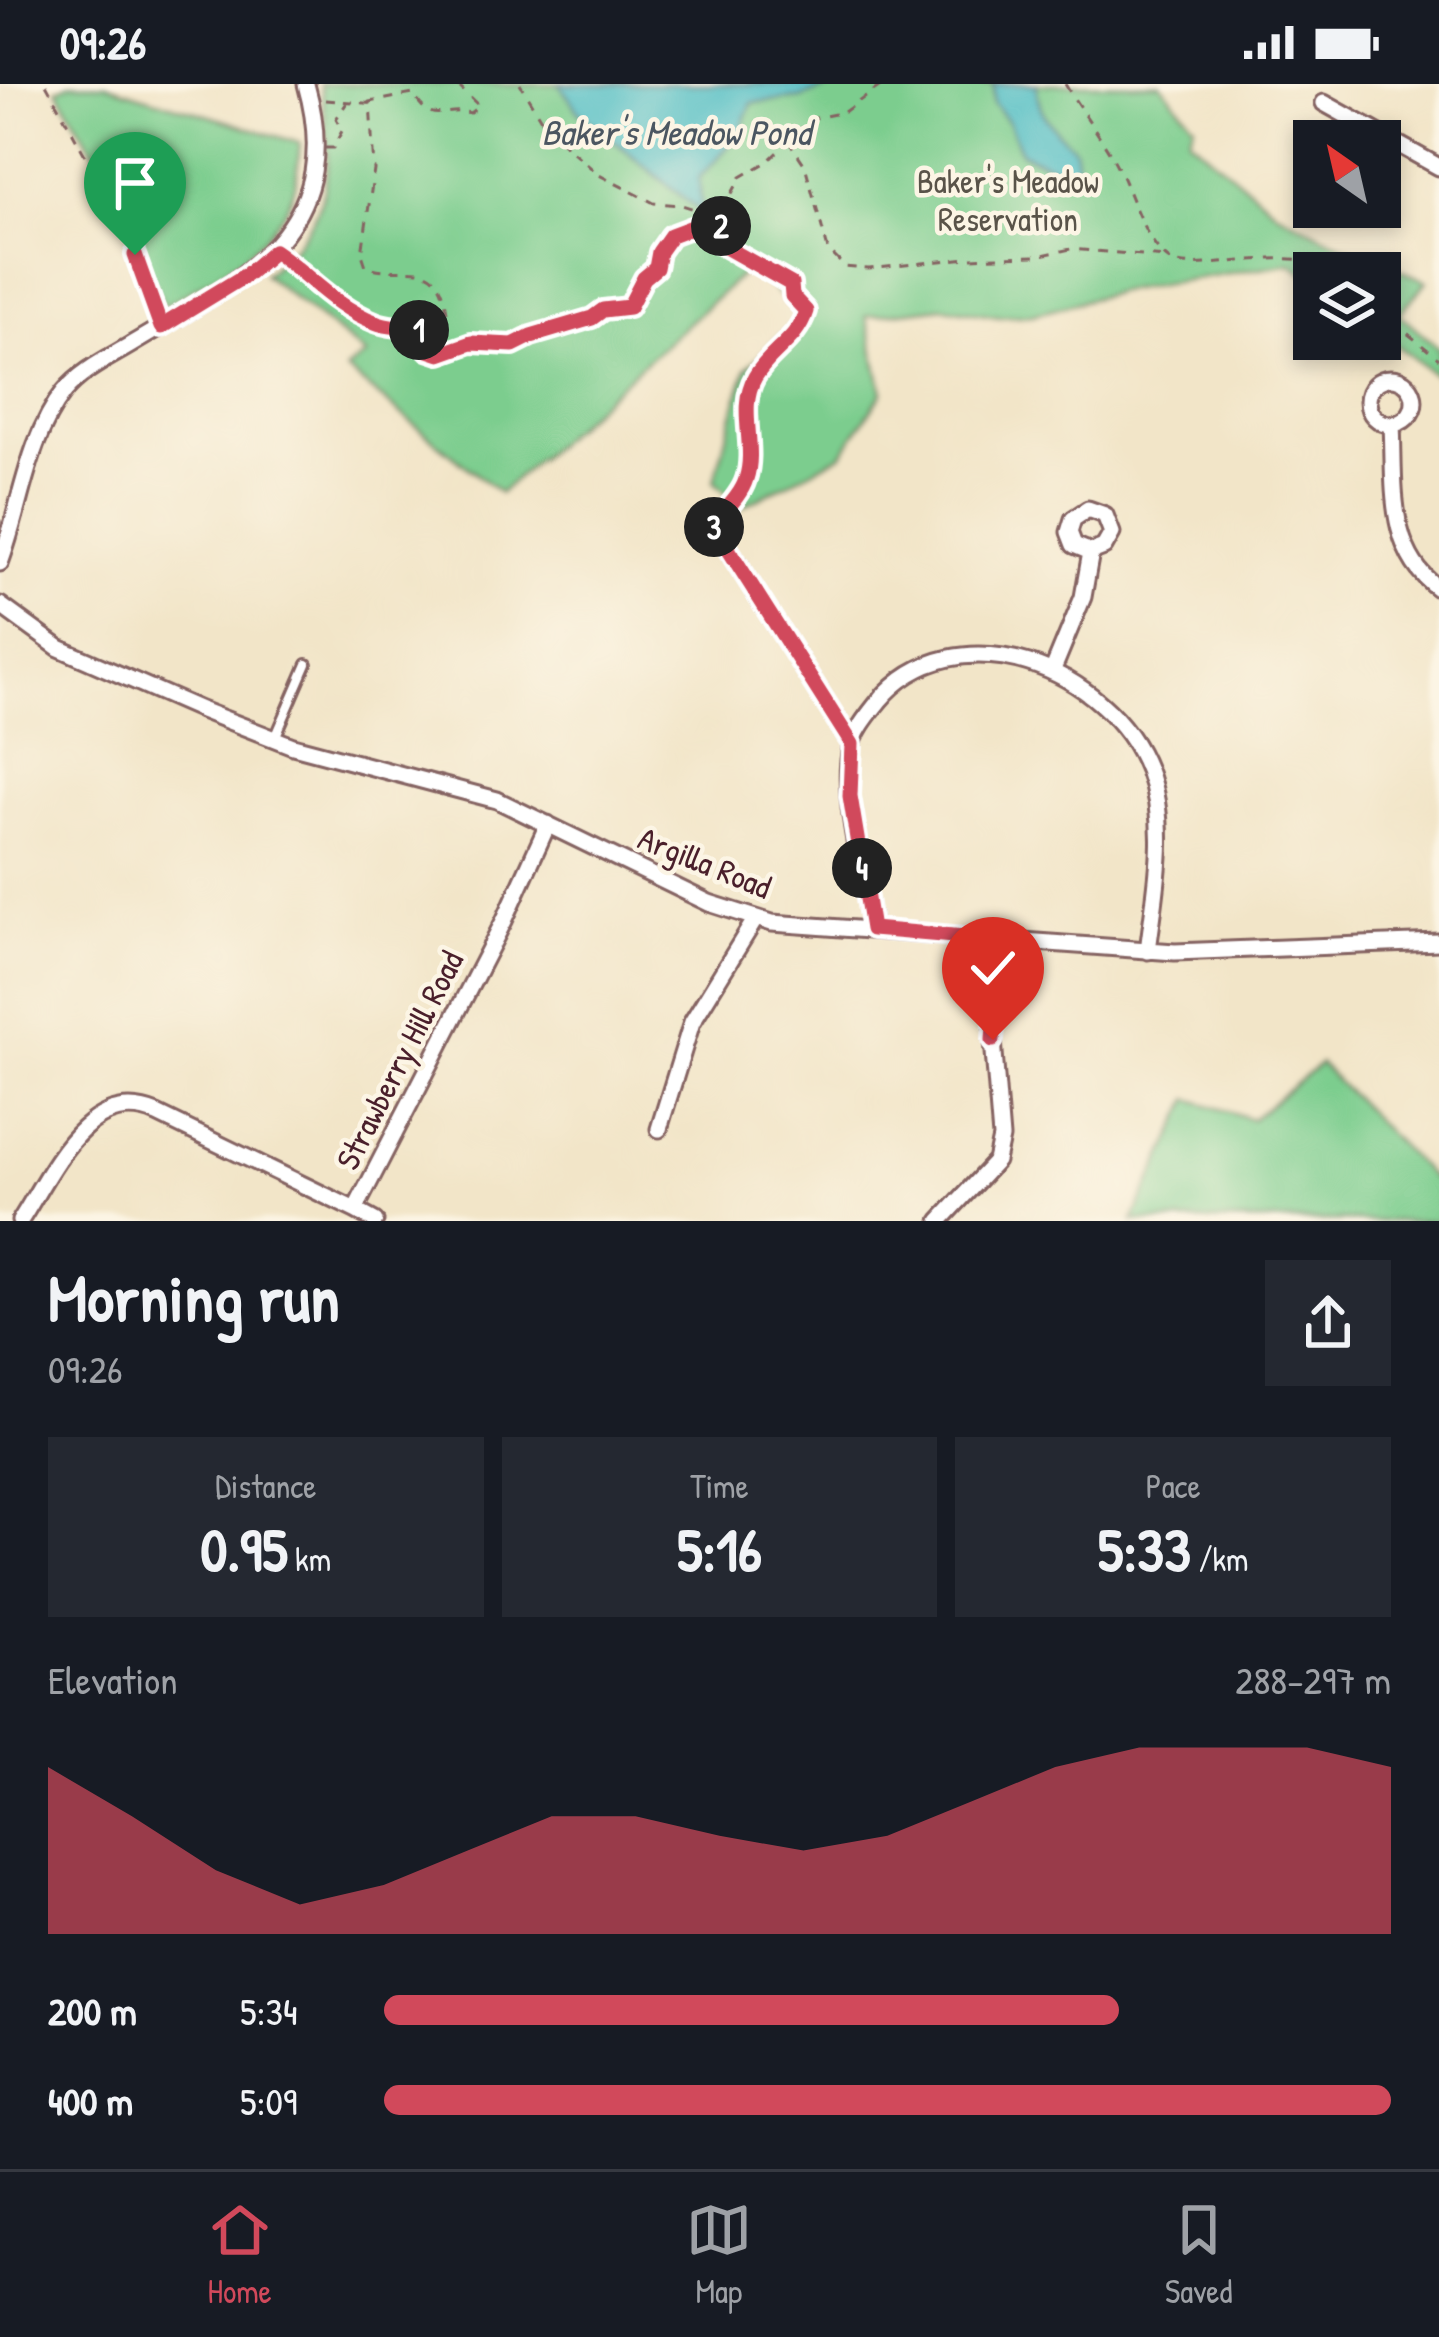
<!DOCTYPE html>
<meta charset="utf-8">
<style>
:root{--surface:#171b24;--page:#242831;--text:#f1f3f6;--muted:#9ea1a6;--line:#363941;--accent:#d1495b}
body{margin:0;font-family:"Patrick Hand",sans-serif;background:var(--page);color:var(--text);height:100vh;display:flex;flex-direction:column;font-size:45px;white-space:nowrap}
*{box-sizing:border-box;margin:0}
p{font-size:39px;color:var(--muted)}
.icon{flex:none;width:66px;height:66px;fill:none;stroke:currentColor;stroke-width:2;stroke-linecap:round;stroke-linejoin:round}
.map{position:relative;height:1137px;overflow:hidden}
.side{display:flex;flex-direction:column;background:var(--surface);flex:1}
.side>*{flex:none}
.needle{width:78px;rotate:326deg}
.tools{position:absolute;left:1293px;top:36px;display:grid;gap:24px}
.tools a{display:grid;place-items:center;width:108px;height:108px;border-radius:0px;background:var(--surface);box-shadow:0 6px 18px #0003;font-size:60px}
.pin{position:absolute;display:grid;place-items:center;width:102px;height:102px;color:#fff;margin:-123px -51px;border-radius:50% 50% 50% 0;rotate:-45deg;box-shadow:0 0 12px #0007}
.pin .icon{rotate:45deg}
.km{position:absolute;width:60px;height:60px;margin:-30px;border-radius:50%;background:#222;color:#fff;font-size:33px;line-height:60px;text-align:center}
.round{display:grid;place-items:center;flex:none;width:126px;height:126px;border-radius:0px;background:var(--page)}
.head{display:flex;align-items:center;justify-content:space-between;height:204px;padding:0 48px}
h1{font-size:66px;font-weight:800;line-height:90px}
.figures{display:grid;grid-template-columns:repeat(3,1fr);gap:18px;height:204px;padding:12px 48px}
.figures div{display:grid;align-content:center;border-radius:0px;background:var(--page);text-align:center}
.figures b{font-size:60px;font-weight:800}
.figures small{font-size:33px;font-weight:400}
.figures p{font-size:33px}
.chart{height:336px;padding:24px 48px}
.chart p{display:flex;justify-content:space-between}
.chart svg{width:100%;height:216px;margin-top:12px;fill:var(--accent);opacity:.7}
ul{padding:0 48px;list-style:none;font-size:39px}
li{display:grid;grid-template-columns:192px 144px 1fr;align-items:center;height:90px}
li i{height:30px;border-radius:15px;background:var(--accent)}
.status{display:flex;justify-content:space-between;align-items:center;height:84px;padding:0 60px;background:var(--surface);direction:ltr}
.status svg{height:33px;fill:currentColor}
.menu{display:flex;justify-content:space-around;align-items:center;height:168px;border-top:3px solid var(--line);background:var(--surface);font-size:33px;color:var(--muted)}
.menu a{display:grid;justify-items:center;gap:6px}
.menu .current{color:var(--accent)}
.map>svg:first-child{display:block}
</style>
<div class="status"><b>09:26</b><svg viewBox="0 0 49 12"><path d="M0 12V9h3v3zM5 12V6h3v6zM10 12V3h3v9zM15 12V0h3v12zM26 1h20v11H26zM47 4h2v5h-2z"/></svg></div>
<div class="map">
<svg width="1439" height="1137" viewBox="0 0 1439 1137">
<rect width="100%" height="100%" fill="#fcf5e5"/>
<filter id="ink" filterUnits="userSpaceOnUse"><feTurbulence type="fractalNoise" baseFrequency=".00833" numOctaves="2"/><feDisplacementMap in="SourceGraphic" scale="24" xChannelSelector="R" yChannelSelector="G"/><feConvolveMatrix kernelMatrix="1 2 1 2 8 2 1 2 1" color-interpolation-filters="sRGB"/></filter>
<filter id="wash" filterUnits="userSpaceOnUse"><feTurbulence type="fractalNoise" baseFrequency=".004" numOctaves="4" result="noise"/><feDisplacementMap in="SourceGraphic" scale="48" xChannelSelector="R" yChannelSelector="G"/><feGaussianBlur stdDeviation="2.7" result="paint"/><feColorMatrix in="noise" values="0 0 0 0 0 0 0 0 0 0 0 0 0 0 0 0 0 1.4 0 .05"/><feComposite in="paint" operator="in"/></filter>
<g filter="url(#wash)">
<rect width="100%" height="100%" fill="#f2e5c8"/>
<path fill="#7ccd8e" stroke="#63765c" stroke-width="3" d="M70,0h34l196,59c-2,19 -2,41 -10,58 -23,50 -80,78 -126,105l-54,-127 -53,-90z
M320,0h841l33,40 -5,14 87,73 72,37 79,33 -28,33 40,34v30l-59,-46v-59h-66v8l-23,-18 -167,27 -91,24 -34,2 -55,-9 -78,9 17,76 -42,63 -107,56 -5,-16 -15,-14 32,-112 56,-53 -52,-49 -250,226 -154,-123 20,-15 -102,-81c71,-53 70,-110 56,-190z
M1320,980l119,121v36h-306l57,-122 62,20z"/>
<path fill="#4ebdc4" stroke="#4c6e78" stroke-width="3" d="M559,0h280l-39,14 -48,5 -14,33 -39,42 3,35 -123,-101z
M994,0h43c-2,28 18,46 37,64l3,18 -22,1 -34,-14 -12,-30 -16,-20z"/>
</g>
<g filter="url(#ink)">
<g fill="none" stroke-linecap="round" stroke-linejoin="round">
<defs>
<path id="lane" d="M275,654l32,-74"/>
<path id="street" d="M1324,19l115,64
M1368 317a23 23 0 1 1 46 0a23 23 0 1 1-46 0Z
M1392,340c3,58 -6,128 47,165
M713,441l139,219
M0,479c21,-55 27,-124 64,-171 18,-22 45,-34 68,-48 108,-65 216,-111 174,-260
M0,521l59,43 142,62 92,36 204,54 212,103 63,20 403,29 264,-10
M1052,588l31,-75 8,-45 13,-5 8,-14 -7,-18 -17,-6 -15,10 -4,13 5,13 17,7
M873,845c-9,-47 -33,-136 -22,-181 4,-18 17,-33 28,-47 77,-93 231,-32 269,69 22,58 7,121 0,181
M659,1045l33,-107 64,-104
M355,1126l20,11
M20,1137c30,-46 67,-137 137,-107l198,96 149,-289 44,-97
M940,1137l56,-60 5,-23 -8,-98 7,-100"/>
</defs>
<use href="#lane" stroke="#856462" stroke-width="14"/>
<use href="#street" stroke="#856462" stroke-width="21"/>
<path stroke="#856462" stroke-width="3" stroke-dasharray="9 9" stroke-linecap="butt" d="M46,0l68,124 43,106
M1065,0c17,29 39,55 54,86 14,28 23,66 48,88 25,21 125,-19 170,15
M326,16l52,4
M788,56l17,25 23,85 17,17 24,2 99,-11 69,-2 34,-7 94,8
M325,64h8l9,-17 -6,-12 12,-18
M282,172c31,22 55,51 92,66 20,8 37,1 53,15l1,13 12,4 31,-11 42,2 79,-27 11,-8 26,-4 15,-28 12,-10 3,-16 12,-17 48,-18 -37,-12 -28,-2 -55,-28 -52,-46 -27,-45
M1380,227l59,48
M429,253l8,-1 11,-16c-7,-73 -41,-39 -82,-54l-4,-12 12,-84 -4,-68 43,-8c21,33 26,13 57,19l9,-7 -23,-22
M723,428c19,-24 30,-47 28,-78 -1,-12 -6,-26 -4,-38 7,-36 48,-48 59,-85l-14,-15 -1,-12 -71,-40 -1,-27 22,-40 26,-15 44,-43 33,-7 39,-28"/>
<use href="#lane" stroke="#fff" stroke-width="8"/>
<use href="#street" stroke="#fff" stroke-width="15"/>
</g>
</g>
<g fill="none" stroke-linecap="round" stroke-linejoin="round" filter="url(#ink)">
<defs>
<path id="route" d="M135,171l26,72 85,-52 28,-24c34,23 61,56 101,71 19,8 36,1 53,16v12l12,4 31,-11 42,2 18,-9 61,-18 11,-8 26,-3 15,-29 12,-10 3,-16 12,-17 48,-18 1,27 71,40 1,12 14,15c-9,30 -36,40 -51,66 -18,31 2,69 -9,102 -5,17 -23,33 -33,46l139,219 -2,52 22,133 128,11 -7,100"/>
</defs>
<use href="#route" stroke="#fff" stroke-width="24"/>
<use href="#route" stroke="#d1495b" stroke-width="15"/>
</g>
<g text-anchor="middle" stroke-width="9" stroke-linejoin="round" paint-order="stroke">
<g font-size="33" fill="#595349" stroke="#fcf5e5">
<text x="1008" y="109">Baker's Meadow<tspan x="1008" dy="38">Reservation</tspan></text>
</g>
<g font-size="33" fill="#4a1f2b" stroke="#fcf5e5">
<text transform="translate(705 778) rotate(22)" y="12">Argilla Road</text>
<text transform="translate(399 976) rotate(-63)" y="12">Strawberry Hill Road</text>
</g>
<g font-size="36" font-style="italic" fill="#4b5661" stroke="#fcf5e5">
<text x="676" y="61">Baker's Meadow Pond</text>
</g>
</g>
</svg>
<div class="tools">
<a><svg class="needle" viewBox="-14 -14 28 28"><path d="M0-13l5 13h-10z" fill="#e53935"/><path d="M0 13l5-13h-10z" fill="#9ea1a6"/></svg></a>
<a><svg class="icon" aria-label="layers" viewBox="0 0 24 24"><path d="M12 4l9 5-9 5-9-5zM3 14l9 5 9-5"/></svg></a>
</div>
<div class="pin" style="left:135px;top:171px;background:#1e9e55"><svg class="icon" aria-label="arrive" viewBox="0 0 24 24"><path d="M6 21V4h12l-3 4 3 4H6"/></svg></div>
<div class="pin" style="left:993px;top:956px;background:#d93025"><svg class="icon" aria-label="check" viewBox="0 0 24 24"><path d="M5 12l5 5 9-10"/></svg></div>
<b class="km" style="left:419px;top:246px">1</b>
<b class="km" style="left:721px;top:142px">2</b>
<b class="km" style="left:714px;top:443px">3</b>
<b class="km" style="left:862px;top:784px">4</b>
</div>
<section class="side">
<div class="head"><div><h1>Morning run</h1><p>09:26</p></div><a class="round"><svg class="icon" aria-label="share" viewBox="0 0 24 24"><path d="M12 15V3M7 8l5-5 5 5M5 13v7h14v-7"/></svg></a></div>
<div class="figures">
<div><p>Distance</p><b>0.95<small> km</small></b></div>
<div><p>Time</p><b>5:16</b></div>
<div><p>Pace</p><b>5:33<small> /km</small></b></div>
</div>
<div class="chart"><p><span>Elevation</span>288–297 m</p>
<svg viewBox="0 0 160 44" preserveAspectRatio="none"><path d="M0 44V10L10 20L20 31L30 38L40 34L50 27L60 20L70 20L80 24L90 27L100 24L110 17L120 10L130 6L140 6L150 6L160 10V44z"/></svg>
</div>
<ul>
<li><b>200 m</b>5:34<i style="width:73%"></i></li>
<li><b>400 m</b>5:09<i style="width:100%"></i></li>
</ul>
</section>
<nav class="menu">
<a class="current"><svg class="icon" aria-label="home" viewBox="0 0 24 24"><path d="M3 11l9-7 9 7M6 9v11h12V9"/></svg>Home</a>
<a><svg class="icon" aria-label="map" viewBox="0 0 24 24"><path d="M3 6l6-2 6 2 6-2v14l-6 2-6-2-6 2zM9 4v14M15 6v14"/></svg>Map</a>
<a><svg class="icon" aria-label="saved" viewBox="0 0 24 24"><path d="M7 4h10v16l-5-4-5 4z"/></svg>Saved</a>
</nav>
